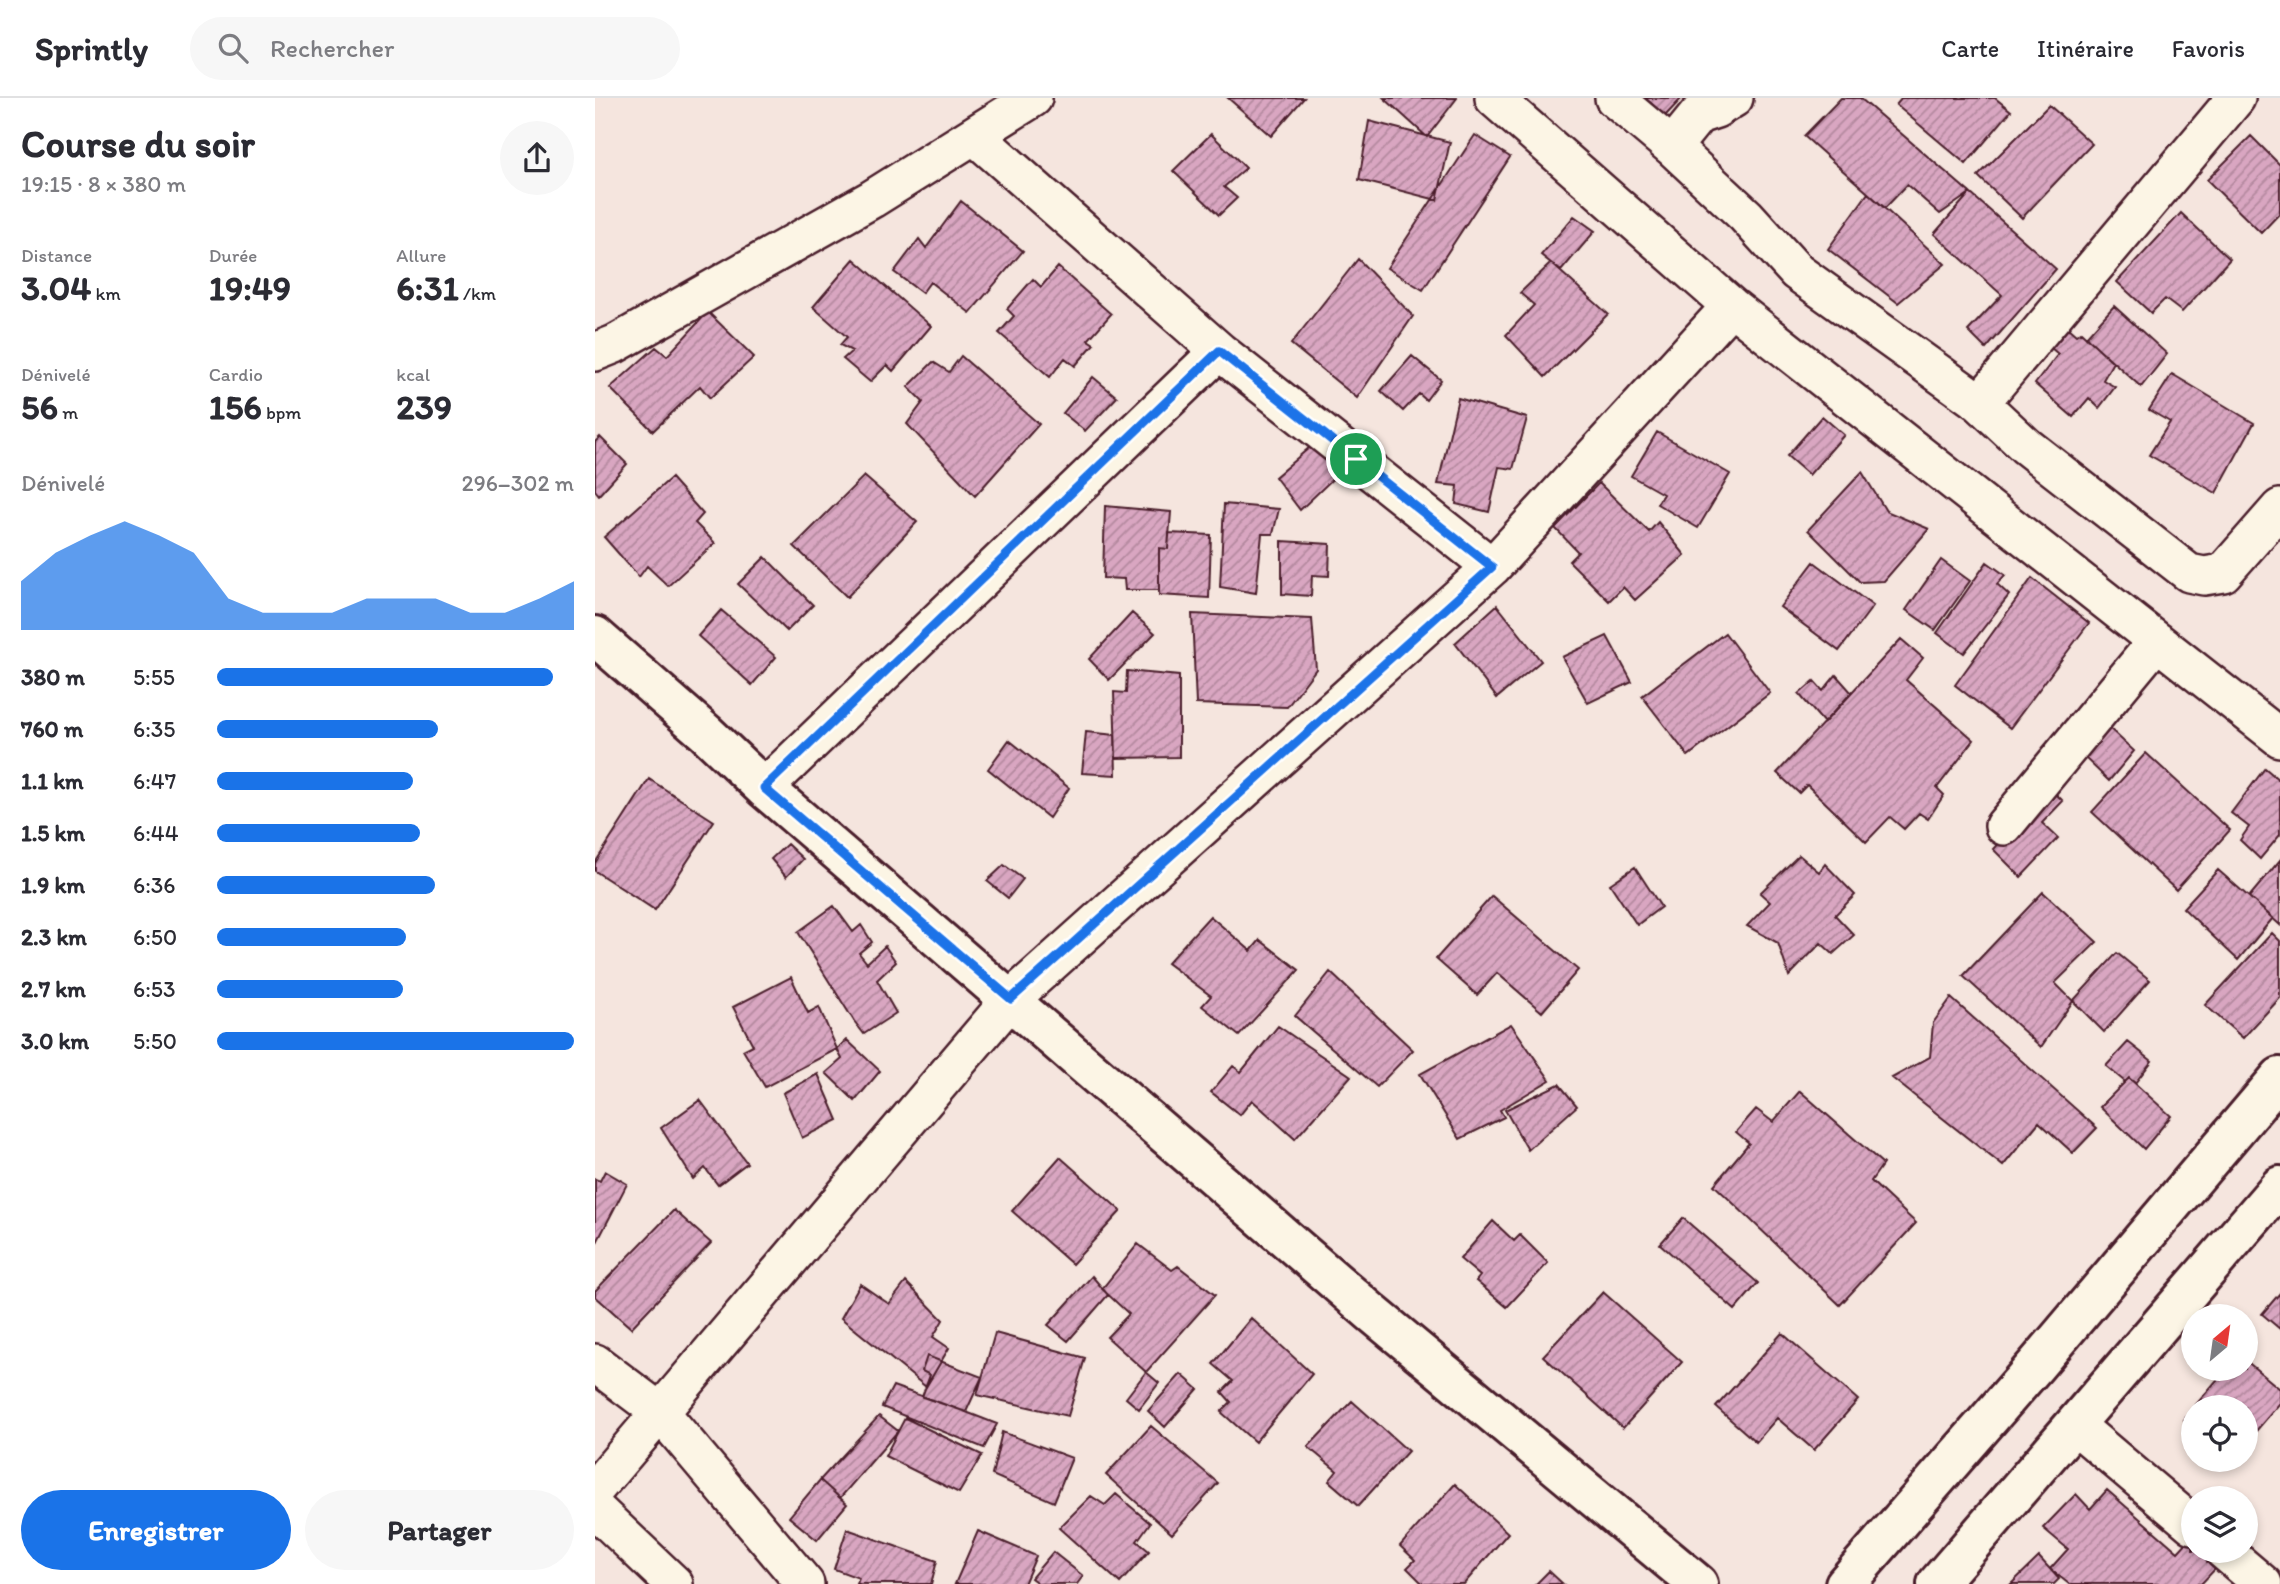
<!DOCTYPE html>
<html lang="fr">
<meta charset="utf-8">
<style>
:root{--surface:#fff;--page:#f7f7f7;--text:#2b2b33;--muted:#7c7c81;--line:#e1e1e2;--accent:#1a73e8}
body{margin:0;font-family:Itim,sans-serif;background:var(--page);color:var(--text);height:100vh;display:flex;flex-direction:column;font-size:26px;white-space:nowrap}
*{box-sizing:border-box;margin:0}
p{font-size:23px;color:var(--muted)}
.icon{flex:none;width:38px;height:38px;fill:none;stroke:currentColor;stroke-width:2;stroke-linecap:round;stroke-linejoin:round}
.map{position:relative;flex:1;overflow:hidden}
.drawer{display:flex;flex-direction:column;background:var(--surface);width:595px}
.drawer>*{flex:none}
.needle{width:46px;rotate:29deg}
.tools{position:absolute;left:1586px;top:1206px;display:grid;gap:14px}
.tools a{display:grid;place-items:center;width:77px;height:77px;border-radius:50%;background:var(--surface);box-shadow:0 4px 10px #0003;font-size:35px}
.pin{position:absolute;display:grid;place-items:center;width:60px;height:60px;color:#fff;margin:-30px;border:4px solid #fff;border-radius:50%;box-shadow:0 2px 7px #0007}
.round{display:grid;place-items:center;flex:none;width:74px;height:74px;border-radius:37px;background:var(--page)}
.headline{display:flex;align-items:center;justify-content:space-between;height:119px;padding:0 21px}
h1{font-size:38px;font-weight:800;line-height:52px}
.metrics{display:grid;grid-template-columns:repeat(3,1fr);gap:10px;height:119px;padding:7px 21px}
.metrics div{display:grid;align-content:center}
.metrics b{font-size:35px;font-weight:800}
.metrics small{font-size:19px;font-weight:400}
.metrics p{font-size:19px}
.chart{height:196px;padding:14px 21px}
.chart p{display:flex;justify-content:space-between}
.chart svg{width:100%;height:126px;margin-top:7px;fill:var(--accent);opacity:.7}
.button{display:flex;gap:14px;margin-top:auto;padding:14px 21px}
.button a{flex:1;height:80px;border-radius:42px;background:var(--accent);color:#fff;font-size:28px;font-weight:800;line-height:80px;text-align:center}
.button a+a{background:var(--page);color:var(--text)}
ul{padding:0 21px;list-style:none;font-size:23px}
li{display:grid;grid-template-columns:112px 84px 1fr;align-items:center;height:52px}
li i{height:18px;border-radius:9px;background:var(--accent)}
header{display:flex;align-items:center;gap:42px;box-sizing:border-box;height:98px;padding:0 35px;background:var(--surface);border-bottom:2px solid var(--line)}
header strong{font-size:33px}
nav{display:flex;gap:38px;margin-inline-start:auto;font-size:24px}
.search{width:490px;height:63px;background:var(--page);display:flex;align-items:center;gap:18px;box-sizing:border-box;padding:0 24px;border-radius:38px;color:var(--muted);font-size:26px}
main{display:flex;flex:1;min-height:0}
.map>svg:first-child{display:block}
</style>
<header>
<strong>Sprintly</strong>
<div class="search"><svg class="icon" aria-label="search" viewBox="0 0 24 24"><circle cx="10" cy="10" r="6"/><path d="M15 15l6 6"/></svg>Rechercher</div>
<nav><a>Carte</a><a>Itinéraire</a><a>Favoris</a></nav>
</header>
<main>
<section class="drawer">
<div class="headline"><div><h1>Course du soir</h1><p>19:15 · 8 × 380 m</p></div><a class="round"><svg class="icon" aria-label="share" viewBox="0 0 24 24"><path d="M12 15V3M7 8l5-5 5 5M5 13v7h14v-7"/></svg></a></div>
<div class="metrics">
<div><p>Distance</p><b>3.04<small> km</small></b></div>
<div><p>Durée</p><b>19:49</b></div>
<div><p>Allure</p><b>6:31<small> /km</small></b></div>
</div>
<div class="metrics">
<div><p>Dénivelé</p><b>56<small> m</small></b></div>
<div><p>Cardio</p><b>156<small> bpm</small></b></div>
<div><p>kcal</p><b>239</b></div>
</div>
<div class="chart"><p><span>Dénivelé</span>296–302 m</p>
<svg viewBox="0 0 160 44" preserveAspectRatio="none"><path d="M0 44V27L10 17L20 11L30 6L40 11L50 17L60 33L70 38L80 38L90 38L100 33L110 33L120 33L130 38L140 38L150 33L160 27V44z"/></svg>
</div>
<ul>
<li><b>380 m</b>5:55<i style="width:94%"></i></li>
<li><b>760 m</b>6:35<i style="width:62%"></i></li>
<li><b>1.1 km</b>6:47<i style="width:55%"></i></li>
<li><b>1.5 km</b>6:44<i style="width:57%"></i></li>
<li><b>1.9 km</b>6:36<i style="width:61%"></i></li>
<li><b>2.3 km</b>6:50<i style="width:53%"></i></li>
<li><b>2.7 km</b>6:53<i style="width:52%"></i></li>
<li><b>3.0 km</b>5:50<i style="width:100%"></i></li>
</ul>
<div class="button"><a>Enregistrer</a><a>Partager</a></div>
</section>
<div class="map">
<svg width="1685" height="1486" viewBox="0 0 1685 1486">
<defs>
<pattern id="building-hatch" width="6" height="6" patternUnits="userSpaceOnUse" patternTransform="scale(1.75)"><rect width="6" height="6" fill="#d9a6c1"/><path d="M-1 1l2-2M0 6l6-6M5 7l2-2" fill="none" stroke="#b2879d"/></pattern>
</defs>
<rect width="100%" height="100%" fill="#f5e5de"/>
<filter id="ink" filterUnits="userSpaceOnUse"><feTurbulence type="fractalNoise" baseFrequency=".0143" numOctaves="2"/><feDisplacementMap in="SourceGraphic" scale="14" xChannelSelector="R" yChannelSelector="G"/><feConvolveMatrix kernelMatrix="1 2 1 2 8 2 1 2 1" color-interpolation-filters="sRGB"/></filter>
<g filter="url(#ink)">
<path fill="url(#building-hatch)" stroke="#4a1f2b" stroke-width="2" d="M633,0h76l-33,38z
M789,0h73l-30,39z
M1050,0h37l-17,18z
M1246,0h19l110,95 -30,21 -33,-29 -22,23 -81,-72z
M1307,0h93l16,13 -45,53 -70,-59z
M1454,7l43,39 -70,74 -44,-42z
M774,23l81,21 -13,58 -78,-20z
M616,36l35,34 -22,19 13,11 -18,17 -46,-44z
M880,37l35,22 -87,133 -36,-22z
M1656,38l29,29v48l-19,20 -54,-53z
M1273,95l77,71 -47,39 -70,-54z
M1375,95l86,76 -70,80 -18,-18 34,-36 -68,-61z
M366,103l62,50 -53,62 -40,-31 -8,11 -28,-21 25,-33 7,9z
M1586,115l49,46 -48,53 -17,-13 -14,14 -34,-31z
M979,118l21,15 -34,40 -20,-16z
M259,161l77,67 -38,45 -6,-6 -17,17 -27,-23 9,-8 -12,-6 7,-8 -34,-30z
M763,161l55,57 -56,82 -66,-54z
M956,165l57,51 -63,63 -39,-42 28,-30 -14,-12z
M463,169l53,47 -23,26 6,4 -19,22 -10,-8 -15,19 -51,-44 15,-17 -7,-7 26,-30 8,8z
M1519,208l53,48 -26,33 -55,-50z
M113,214l46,45 -44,41 -10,-12 -47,45 -43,-43 46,-41 11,9z
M1473,230l8,7 5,-3 32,30 -10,18 12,7 -16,21 -10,-10 -16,19 -38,-33 23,-30 -7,-6z
M366,258l78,68 -64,72 -68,-72 16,-22 -15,-15 25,-25 16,10z
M817,258l29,24 -15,20 -7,-6 -16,17 -22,-20z
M1577,276l82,49 -38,70 -67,-38 21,-33 -21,-12z
M498,279l24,20 -32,34 -22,-18z
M863,300l69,20 -14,51 -14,-2 -10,45 -33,-8 2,-18 -20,-2z
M1227,318l22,19 -35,40 -22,-19z
M1062,334l73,42 -32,54 -41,-24 6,-10 -32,-18z
M5,339l27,27 -28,31 -4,-5v-48z
M721,344l26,28 -42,40 -25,-33z
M1267,374l24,39 43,18 -45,52 -24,1 -52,-52z
M269,378l53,46 -70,75 -53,-51z
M76,380l32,36 -8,9 20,20 -47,43 -21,-20 -8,11 -35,-40z
M1004,385l50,49 9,-10 27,33 -50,45 -12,-13 -14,14 -40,-40 9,-9 -23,-24z
M629,406l55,5 -6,25h-11l-6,59 -36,-6z
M510,408l66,6 -3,37 -9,-1v42h-34l-1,-11 -21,-1z
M574,435l42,2 -2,63 -50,-3v-47l9,1z
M687,443l48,3 -1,32 -17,-1 -1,21 -29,-2z
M170,459l48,48 -26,26 -49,-47z
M1346,462l29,21 -35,49 -29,-20z
M1219,464l59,44 -34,45 -59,-44z
M1392,464l18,13 -8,9 12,11 -45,58 -27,-20z
M1437,480l57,45 -79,105 -55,-43z
M902,507l44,56 -44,37 -42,-55z
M126,512l55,47 -24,28 -54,-49z
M537,515l23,20 -46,47 -20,-21z
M597,516l120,5 4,50 -29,38 -91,-3z
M1130,535l45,60 -82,63 -46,-60z
M1012,538l25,46 -44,21 -26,-46z
M1306,541l22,19 -17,22 68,60 -37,48 7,7 -16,24 -9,-6 -15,16 -14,-12 -24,25 -59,-57 -8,8 -22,-20z
M532,573l52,5v81l-63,1 -2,-66 12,1z
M1241,577l16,18 -28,30 -25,-29 15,-13 9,10z
M1512,628l27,25 -25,30 -27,-26z
M491,634l29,3 1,40 -34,-2z
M414,642l60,48 -20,30 -61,-49z
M1551,655l84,77 -54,60 -84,-78z
M1670,670l15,13v54l-20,24 -20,-19 9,-13 -18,-14z
M54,681l65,42 -59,89 -60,-39v-8z
M1455,690l13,13 -21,22 16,15 -37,39 -28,-28z
M192,746l16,15 -17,18 -15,-18z
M1204,757l20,17 6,-8 30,31 -20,20 19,20 -21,19 -12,-11 -32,33 -11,-33 -31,-17 23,-24 -10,-9z
M1685,762v65l-31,-28z
M409,767l19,14 -15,19 -21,-17z
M1040,769l26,40 -24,18 -27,-41z
M1623,772l55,48 -35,42 -55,-52z
M1448,794l54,50 -42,41 18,18 -32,46 -78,-71z
M897,798l86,74 -36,42 -45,-39 -20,22 -41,-36z
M239,808l19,26 8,-7 11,17 -13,11 8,10 18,-17 11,16 -19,18 19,33 -32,21 -10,-13 -56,-89z
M615,818l41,35 9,-11 39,30 -60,66 -37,-30 9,-10 -44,-33z
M1677,835l8,8v57l-37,40 -38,-33z
M1522,855l33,27 -46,52 -31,-31z
M735,874l83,78 -36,37 -82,-71z
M196,879l17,36 11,-6 18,42 -72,38 -22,-37 10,-5 -20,-38z
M1356,900l146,130 -24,25 -34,-31 -36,44 -111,-88 38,-21 3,-34z
M916,926l39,56 -50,30 4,7 -44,22 -40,-65z
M683,928l73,50 -56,63 -43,-39 -12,15 -29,-23 22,-26 8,6z
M252,942l33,31 -25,30 -29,-28 16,-14 -5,-10z
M1533,944l24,19 -17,22 -6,-5 -4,4 -19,-16z
M223,976l20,46 -36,18 -19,-45z
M1534,980l42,38 -27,33 -44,-42z
M964,986l18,22 -49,44 -23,-40z
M1205,993l83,73 -12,17 45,42 -76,82 -126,-120 35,-42 -13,-11 20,-23 17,13z
M105,1002l47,63 -29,22 -13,-17 -12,11 -32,-51z
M465,1059l61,54 -49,53 -60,-53z
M10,1073l22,13 -32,62v-67l5,2z
M79,1112l37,33 -80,85 -36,-32v-5z
M1088,1120l75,65 -23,27 -75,-66z
M898,1123l21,20 6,-6 28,28 -41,44 -31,-26 4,-5 -20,-17z
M543,1146l34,26 6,-4 37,29 -69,77 -39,-35 22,-23 -27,-25z
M497,1178l16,19 -40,46 -20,-16z
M311,1184l37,38 -10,17 16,11 -23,39 -85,-69 19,-34 29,20z
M1008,1194l79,70 -59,66 -80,-72z
M1685,1195v36l-18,-15z
M656,1220l61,56 -57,68 -34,-30 10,-10 -9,-10 11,-11 -20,-17z
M400,1235l90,25 -17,58 -91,-21z
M1187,1235l76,67 -44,50 -37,-32 -21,24 -40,-35z
M332,1258l55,21 -16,35 -44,-15 8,-22 -8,-4z
M1650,1262l35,29v14l-35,41v-37h-51l33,-39h18z
M551,1274l13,11 -20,26 -13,-11z
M586,1276l17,15 -33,38 -17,-16z
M298,1288l73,26 31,12 -13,24 -102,-41z
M757,1303l56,50 -50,55 -29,-25 8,-10 -29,-24z
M1598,1311v19l-9,-8z
M284,1318l19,15 -58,67 -20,-18z
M310,1320l77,37 -23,38 -74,-37z
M556,1328l67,57 -46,51 -66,-59z
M407,1334l70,26 -18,44 -62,-27z
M225,1382l27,24 -30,36 -28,-23z
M860,1386l53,49 -44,51h-41l-16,-16 8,-8 -15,-14z
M1512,1392l71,62 10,-11 5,4v5h6l18,17 -16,17h-132l-19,-15 18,-20 -25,-21 33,-34 14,15z
M521,1396l34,29 -13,18 12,10 -29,32 -61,-55 32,-32 14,9z
M252,1431l90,32 -6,23h-74l2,-6 -25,-9z
M383,1433l58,25 -12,28h-69z
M458,1454l30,24 -6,8h-38l-8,-6z
M1444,1459l20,22 -5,5h-43z
M954,1473l14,13h-27z"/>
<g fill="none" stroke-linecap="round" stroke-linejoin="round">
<defs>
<path id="minor" d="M899,0l237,208 549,432
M1019,0l58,49 26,-32 18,-6 18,-11
M1641,0l-256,305 46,43 163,127 15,3 19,-3 57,-65
M380,38l244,215 273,216
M1077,49l74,69 51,56 183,131
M0,254l20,-8 257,-145 161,-101
M169,690l455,-437
M1409,728l153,-185
M0,1265l65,49 145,172
M1480,1327l118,100
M0,1391l416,-490 481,-432 239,-261
M0,1411l79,75
M1628,1452l40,34"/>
<path id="tertiary" d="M0,538l111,97 58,55 608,525 326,271"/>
<path id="secondary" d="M1250,1486l191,-219 244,-288
M1342,1486l343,-398"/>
</defs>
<use href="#minor" stroke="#4a1f2b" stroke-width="42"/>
<use href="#tertiary" stroke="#4a1f2b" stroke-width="44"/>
<use href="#secondary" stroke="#4a1f2b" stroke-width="44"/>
<use href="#minor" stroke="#fcf5e5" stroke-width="37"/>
<use href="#tertiary" stroke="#fcf5e5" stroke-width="38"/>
<use href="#secondary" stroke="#fcf5e5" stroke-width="38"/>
</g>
</g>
<g fill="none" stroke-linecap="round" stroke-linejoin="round" filter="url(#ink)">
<defs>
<path id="route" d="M624,253l273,216 -481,432 -247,-211z"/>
</defs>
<use href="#route" stroke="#fff" stroke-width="14"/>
<use href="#route" stroke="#1a73e8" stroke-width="9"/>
</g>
</svg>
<div class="tools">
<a><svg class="needle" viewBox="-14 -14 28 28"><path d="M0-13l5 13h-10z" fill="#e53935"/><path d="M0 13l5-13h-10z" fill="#7c7c81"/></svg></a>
<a><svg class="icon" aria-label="locate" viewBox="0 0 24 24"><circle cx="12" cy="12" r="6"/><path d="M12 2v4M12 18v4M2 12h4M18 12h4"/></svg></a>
<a><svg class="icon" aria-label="layers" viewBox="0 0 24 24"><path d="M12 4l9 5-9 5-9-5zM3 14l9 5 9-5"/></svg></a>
</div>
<div class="pin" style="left:761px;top:361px;background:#1e9e55"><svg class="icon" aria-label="arrive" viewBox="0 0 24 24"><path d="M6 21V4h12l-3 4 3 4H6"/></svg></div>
</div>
</main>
